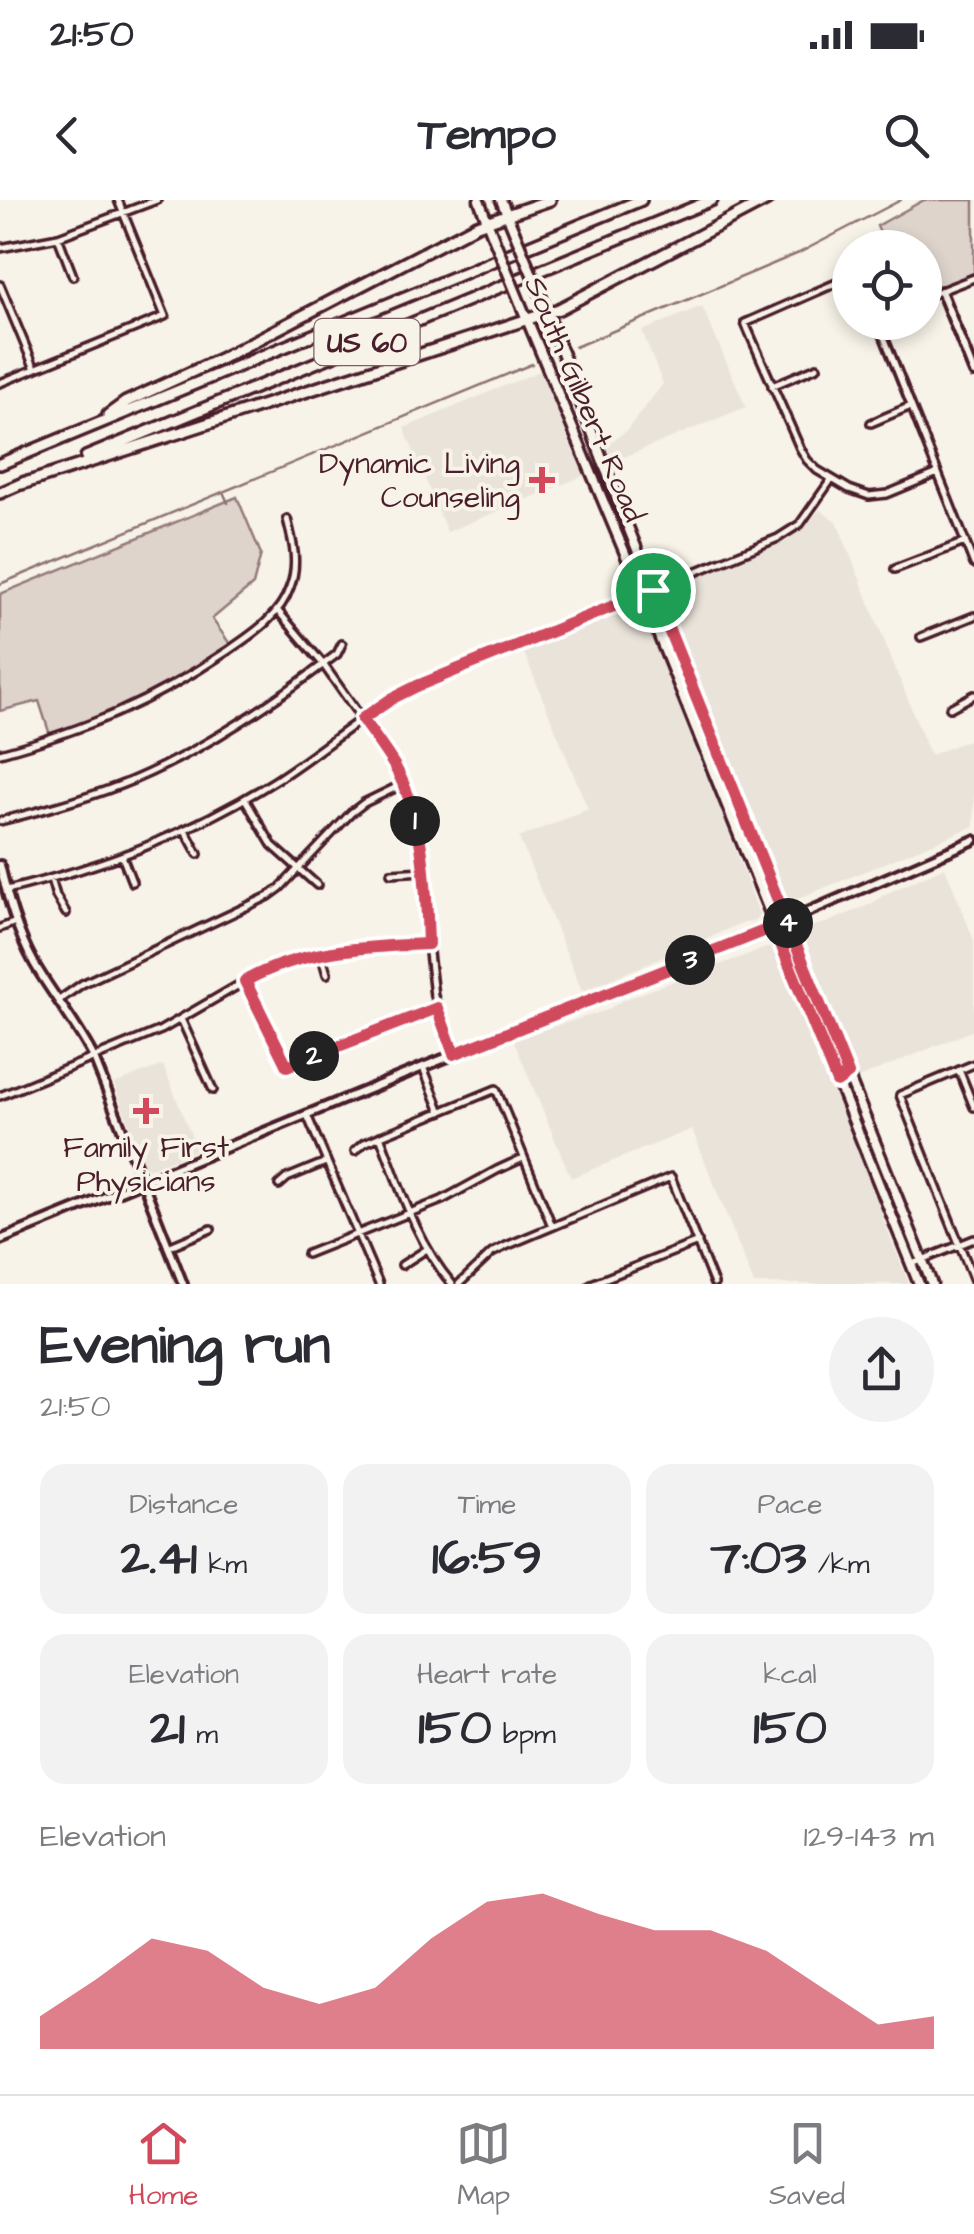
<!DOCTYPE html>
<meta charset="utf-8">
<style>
:root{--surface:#fff;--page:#f2f2f3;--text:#2b2b33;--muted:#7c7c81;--line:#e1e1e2;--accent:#d1495b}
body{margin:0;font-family:"Architects Daughter",sans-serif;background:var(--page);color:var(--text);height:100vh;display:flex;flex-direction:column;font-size:38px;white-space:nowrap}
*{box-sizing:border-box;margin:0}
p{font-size:32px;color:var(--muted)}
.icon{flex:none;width:55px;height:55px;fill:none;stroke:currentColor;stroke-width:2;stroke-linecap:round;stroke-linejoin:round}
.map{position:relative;height:1084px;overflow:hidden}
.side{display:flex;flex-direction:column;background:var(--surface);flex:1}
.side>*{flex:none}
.fabs{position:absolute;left:832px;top:30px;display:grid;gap:20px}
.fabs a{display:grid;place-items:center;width:110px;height:110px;border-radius:50%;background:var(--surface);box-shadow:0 5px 15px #0003;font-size:50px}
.pin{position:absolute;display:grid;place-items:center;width:85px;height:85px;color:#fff;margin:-42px;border:5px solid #fff;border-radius:50%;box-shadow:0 2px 10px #0007}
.km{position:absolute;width:50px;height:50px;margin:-25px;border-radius:50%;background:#222;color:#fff;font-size:28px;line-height:50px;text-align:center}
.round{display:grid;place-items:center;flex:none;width:105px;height:105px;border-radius:52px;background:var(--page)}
.headline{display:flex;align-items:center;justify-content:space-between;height:170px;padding:0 40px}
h1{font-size:55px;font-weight:800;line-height:75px}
.figures{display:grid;grid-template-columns:repeat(3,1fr);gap:15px;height:170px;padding:10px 40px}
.figures div{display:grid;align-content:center;border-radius:25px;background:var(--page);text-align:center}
.figures b{font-size:50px;font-weight:800}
.figures small{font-size:28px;font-weight:400}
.figures p{font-size:28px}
.chart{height:280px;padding:20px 40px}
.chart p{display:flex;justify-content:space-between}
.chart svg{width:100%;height:180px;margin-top:10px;fill:var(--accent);opacity:.7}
.status{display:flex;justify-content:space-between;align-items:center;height:70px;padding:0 50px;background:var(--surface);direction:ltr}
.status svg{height:28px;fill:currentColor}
header{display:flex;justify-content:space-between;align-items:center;height:130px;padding:0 40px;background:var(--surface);font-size:45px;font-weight:800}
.dock{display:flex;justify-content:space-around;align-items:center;height:140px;border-top:2px solid var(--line);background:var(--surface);font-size:28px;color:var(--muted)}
.dock a{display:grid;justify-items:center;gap:5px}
.dock .active{color:var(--accent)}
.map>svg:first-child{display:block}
</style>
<div class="status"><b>21:50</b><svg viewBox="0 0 49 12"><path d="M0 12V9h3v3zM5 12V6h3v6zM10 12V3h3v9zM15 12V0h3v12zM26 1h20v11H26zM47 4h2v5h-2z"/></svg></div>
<header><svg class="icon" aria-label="back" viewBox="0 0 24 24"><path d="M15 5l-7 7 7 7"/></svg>Tempo<svg class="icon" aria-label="search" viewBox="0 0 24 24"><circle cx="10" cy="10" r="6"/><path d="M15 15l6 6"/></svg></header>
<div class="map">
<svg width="974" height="1084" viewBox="0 0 974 1084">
<rect width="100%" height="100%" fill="#f7f3e8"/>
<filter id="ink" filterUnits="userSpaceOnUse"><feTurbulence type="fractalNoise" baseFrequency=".01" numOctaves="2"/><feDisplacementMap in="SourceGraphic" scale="20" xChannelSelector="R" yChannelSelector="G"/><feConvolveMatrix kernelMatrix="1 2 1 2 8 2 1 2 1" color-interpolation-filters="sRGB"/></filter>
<g filter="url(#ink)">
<path fill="#eae3da" d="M702,106l44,101 -134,55 -7,-16 21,-15 37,-47 -21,-53z
M542,170l30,80 16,24 -141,58 -43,-104z
M820,310l17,12 93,233 44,-17v88l-184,76 -5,-3 -15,-43 -6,-9 -30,-73 -72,-180 3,-4 123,-50 15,-12z
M635,402l5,4 54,132 65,176 -4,6 -19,5 -31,15 -123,51 -63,-153 69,-29 -66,-161z
M945,667l29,73v90l-118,49 -53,-147 6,-5 17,-4 45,-19 12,-9z
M774,747l3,4 14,43 8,12 13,39 24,50 39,95 8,29 26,65h-155l-62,-155 -121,49 -58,-139 94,-29 14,-9 37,-14 108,-39z
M163,865l34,85 -48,19 -5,-4 -30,-81z"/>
<path fill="#ded4cc" stroke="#947a7c" stroke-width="2.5" d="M924,0h50v73l-49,20v-45l-39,-1 -9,-21z
M237,297l24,57 -8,31 -41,34 18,25c-56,38 -115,70 -180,91l-11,-34 -39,10v-117z"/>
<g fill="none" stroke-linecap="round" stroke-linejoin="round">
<path stroke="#8e7275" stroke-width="2.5" d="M575,147l224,-94 102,-53
M224,294l4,9
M0,384l532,-220"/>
<defs>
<path id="minor" d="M58,37l15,39
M0,48l58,-11 99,-37
M850,77l-105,46 55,125 7,12 10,10 32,19 20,7 18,-2 51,-21
M0,85l35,84
M925,97l49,-19
M878,122l96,242
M0,183l165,-67 -47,-116
M772,186l45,-19
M871,223l40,-17
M895,369l70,-27
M278,411l45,53 60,85 20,35 18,59 7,101 6,52 20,58
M921,437l53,-21
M950,508l24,-13
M0,553c85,-23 152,-51 226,-101 25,-17 54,-35 64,-65 9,-23 3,-45 -3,-68
M245,599l27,46 45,40
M0,621c45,-11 90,-23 133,-41 73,-31 141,-78 204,-126l5,-10
M185,630l13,24
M122,656l10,26
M391,673l33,-2
M51,679l5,17 10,17
M7,690c98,-24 183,-56 269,-110 46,-29 86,-66 134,-91l368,-151 22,-14 31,-44
M0,728l16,-6
M321,753l6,21
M245,781l42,85 150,-58
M59,800l23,-16 187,-88 11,-8 71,-75 13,-10 39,-19
M181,819l32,71
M974,864l-74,31 74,186
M423,867l18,45
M959,870l15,37
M0,896l161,-66 95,-55 31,-13 52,-12 89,-6
M307,915l72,169
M380,936c20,51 36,106 72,148
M355,951l9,-8 132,-54 56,137
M279,985l8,-7 39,-16
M168,1047l43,-18
M307,1054l135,-54 55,-30 26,-12
M912,1064l62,-25
M402,1065l25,-16
M459,1084l33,-31 14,-7 165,-69 43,107
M591,1084l107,-42"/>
<path id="tertiary" d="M941,91l33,82
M0,665c8,34 17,67 34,98 19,33 43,61 60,95l89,226"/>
<path id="secondary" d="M0,1040l423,-173 341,-136 210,-91"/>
<path id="primary" d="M479,0l15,39
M501,0l13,31
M541,96l79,211 312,777
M521,105l121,289 277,690"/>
<path id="motorway" d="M108,215l18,-13 94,-43 257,-134 73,-25
M86,257l626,-257
M0,264l641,-264
M22,284l537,-175 208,-109
M0,293l25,-11"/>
</defs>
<use href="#minor" stroke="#4a1f2b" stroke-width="12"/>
<use href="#tertiary" stroke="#4a1f2b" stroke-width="14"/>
<use href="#secondary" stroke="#4a1f2b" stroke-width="14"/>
<use href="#primary" stroke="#4a1f2b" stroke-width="15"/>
<use href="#motorway" stroke="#4a1f2b" stroke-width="16"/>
<use href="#minor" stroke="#f7f3e8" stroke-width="5"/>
<use href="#tertiary" stroke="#f7f3e8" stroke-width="6"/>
<use href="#secondary" stroke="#f7f3e8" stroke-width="6"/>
<use href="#primary" stroke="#f7f3e8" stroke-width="8"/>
<use href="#motorway" stroke="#f7f3e8" stroke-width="9"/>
<defs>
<path id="primary-bridge" d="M514,31l27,65
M494,39l27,66"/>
</defs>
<use href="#primary-bridge" stroke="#4a1f2b" stroke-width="15" stroke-linecap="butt"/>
<use href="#primary-bridge" stroke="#f7f3e8" stroke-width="8"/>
</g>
</g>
<g fill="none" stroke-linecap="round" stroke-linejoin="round" filter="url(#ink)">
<defs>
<path id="route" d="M653,390l195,484 -11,8 -63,-155 -320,127 -17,-46 -150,58 -42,-85c57,-32 120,-34 183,-37 -2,-60 -3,-124 -34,-179 -10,-16 -21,-31 -32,-46l31,-21 24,-12z"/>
</defs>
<use href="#route" stroke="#fff" stroke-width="20"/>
<use href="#route" stroke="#d1495b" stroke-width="12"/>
</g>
<g fill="#d1495b" stroke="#f7f3e8" stroke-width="4">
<path d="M537 265h10v10h10v10h-10v10h-10v-10h-10v-10h10z"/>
<path d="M141 896h10v10h10v10h-10v10h-10v-10h-10v-10h10z"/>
</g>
<g text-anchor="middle" stroke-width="8" stroke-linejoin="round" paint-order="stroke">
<rect fill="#f7f3e8" stroke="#7e5f64" stroke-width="2.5" x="314.5" y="119" width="105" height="46" rx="8"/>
<g font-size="28" font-weight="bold" fill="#4a1f2b">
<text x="367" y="152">US 60</text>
</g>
<g font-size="30" fill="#4a1f2b" stroke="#f7f3e8">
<text transform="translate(585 199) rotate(67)" y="10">South Gilbert Road</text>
</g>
<g font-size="30" fill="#4a1f2b" stroke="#f7f3e8" text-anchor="end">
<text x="520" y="273">Dynamic Living<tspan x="520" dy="34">Counseling</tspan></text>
<text x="146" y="957" text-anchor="middle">Family First<tspan x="146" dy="34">Physicians</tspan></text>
</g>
</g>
</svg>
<div class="fabs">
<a><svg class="icon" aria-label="locate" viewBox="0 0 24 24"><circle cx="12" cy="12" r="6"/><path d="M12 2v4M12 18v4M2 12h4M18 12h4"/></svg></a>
</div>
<div class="pin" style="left:653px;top:390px;background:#1e9e55"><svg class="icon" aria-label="arrive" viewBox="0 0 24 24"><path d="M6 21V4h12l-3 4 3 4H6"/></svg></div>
<b class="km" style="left:415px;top:621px">1</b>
<b class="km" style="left:314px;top:856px">2</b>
<b class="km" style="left:690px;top:760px">3</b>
<b class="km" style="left:788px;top:723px">4</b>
</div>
<section class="side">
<div class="headline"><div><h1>Evening run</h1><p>21:50</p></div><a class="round"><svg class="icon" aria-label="share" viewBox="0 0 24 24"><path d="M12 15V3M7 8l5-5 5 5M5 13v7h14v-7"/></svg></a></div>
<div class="figures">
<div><p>Distance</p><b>2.41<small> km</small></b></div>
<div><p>Time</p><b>16:59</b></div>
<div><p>Pace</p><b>7:03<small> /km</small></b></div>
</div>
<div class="figures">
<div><p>Elevation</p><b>21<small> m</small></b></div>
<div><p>Heart rate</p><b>150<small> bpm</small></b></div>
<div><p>kcal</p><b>150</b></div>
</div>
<div class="chart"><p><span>Elevation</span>129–143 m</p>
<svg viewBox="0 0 160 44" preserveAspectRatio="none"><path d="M0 44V36L10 27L20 17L30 20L40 29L50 33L60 29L70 17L80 8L90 6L100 11L110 15L120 15L130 20L140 29L150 38L160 36V44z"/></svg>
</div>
</section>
<nav class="dock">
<a class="active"><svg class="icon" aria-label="home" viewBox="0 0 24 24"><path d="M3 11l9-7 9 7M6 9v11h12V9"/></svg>Home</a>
<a><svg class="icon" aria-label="map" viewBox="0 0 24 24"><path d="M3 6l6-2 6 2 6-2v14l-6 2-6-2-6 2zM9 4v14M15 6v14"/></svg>Map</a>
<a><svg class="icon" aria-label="saved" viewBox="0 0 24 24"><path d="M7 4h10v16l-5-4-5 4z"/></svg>Saved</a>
</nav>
